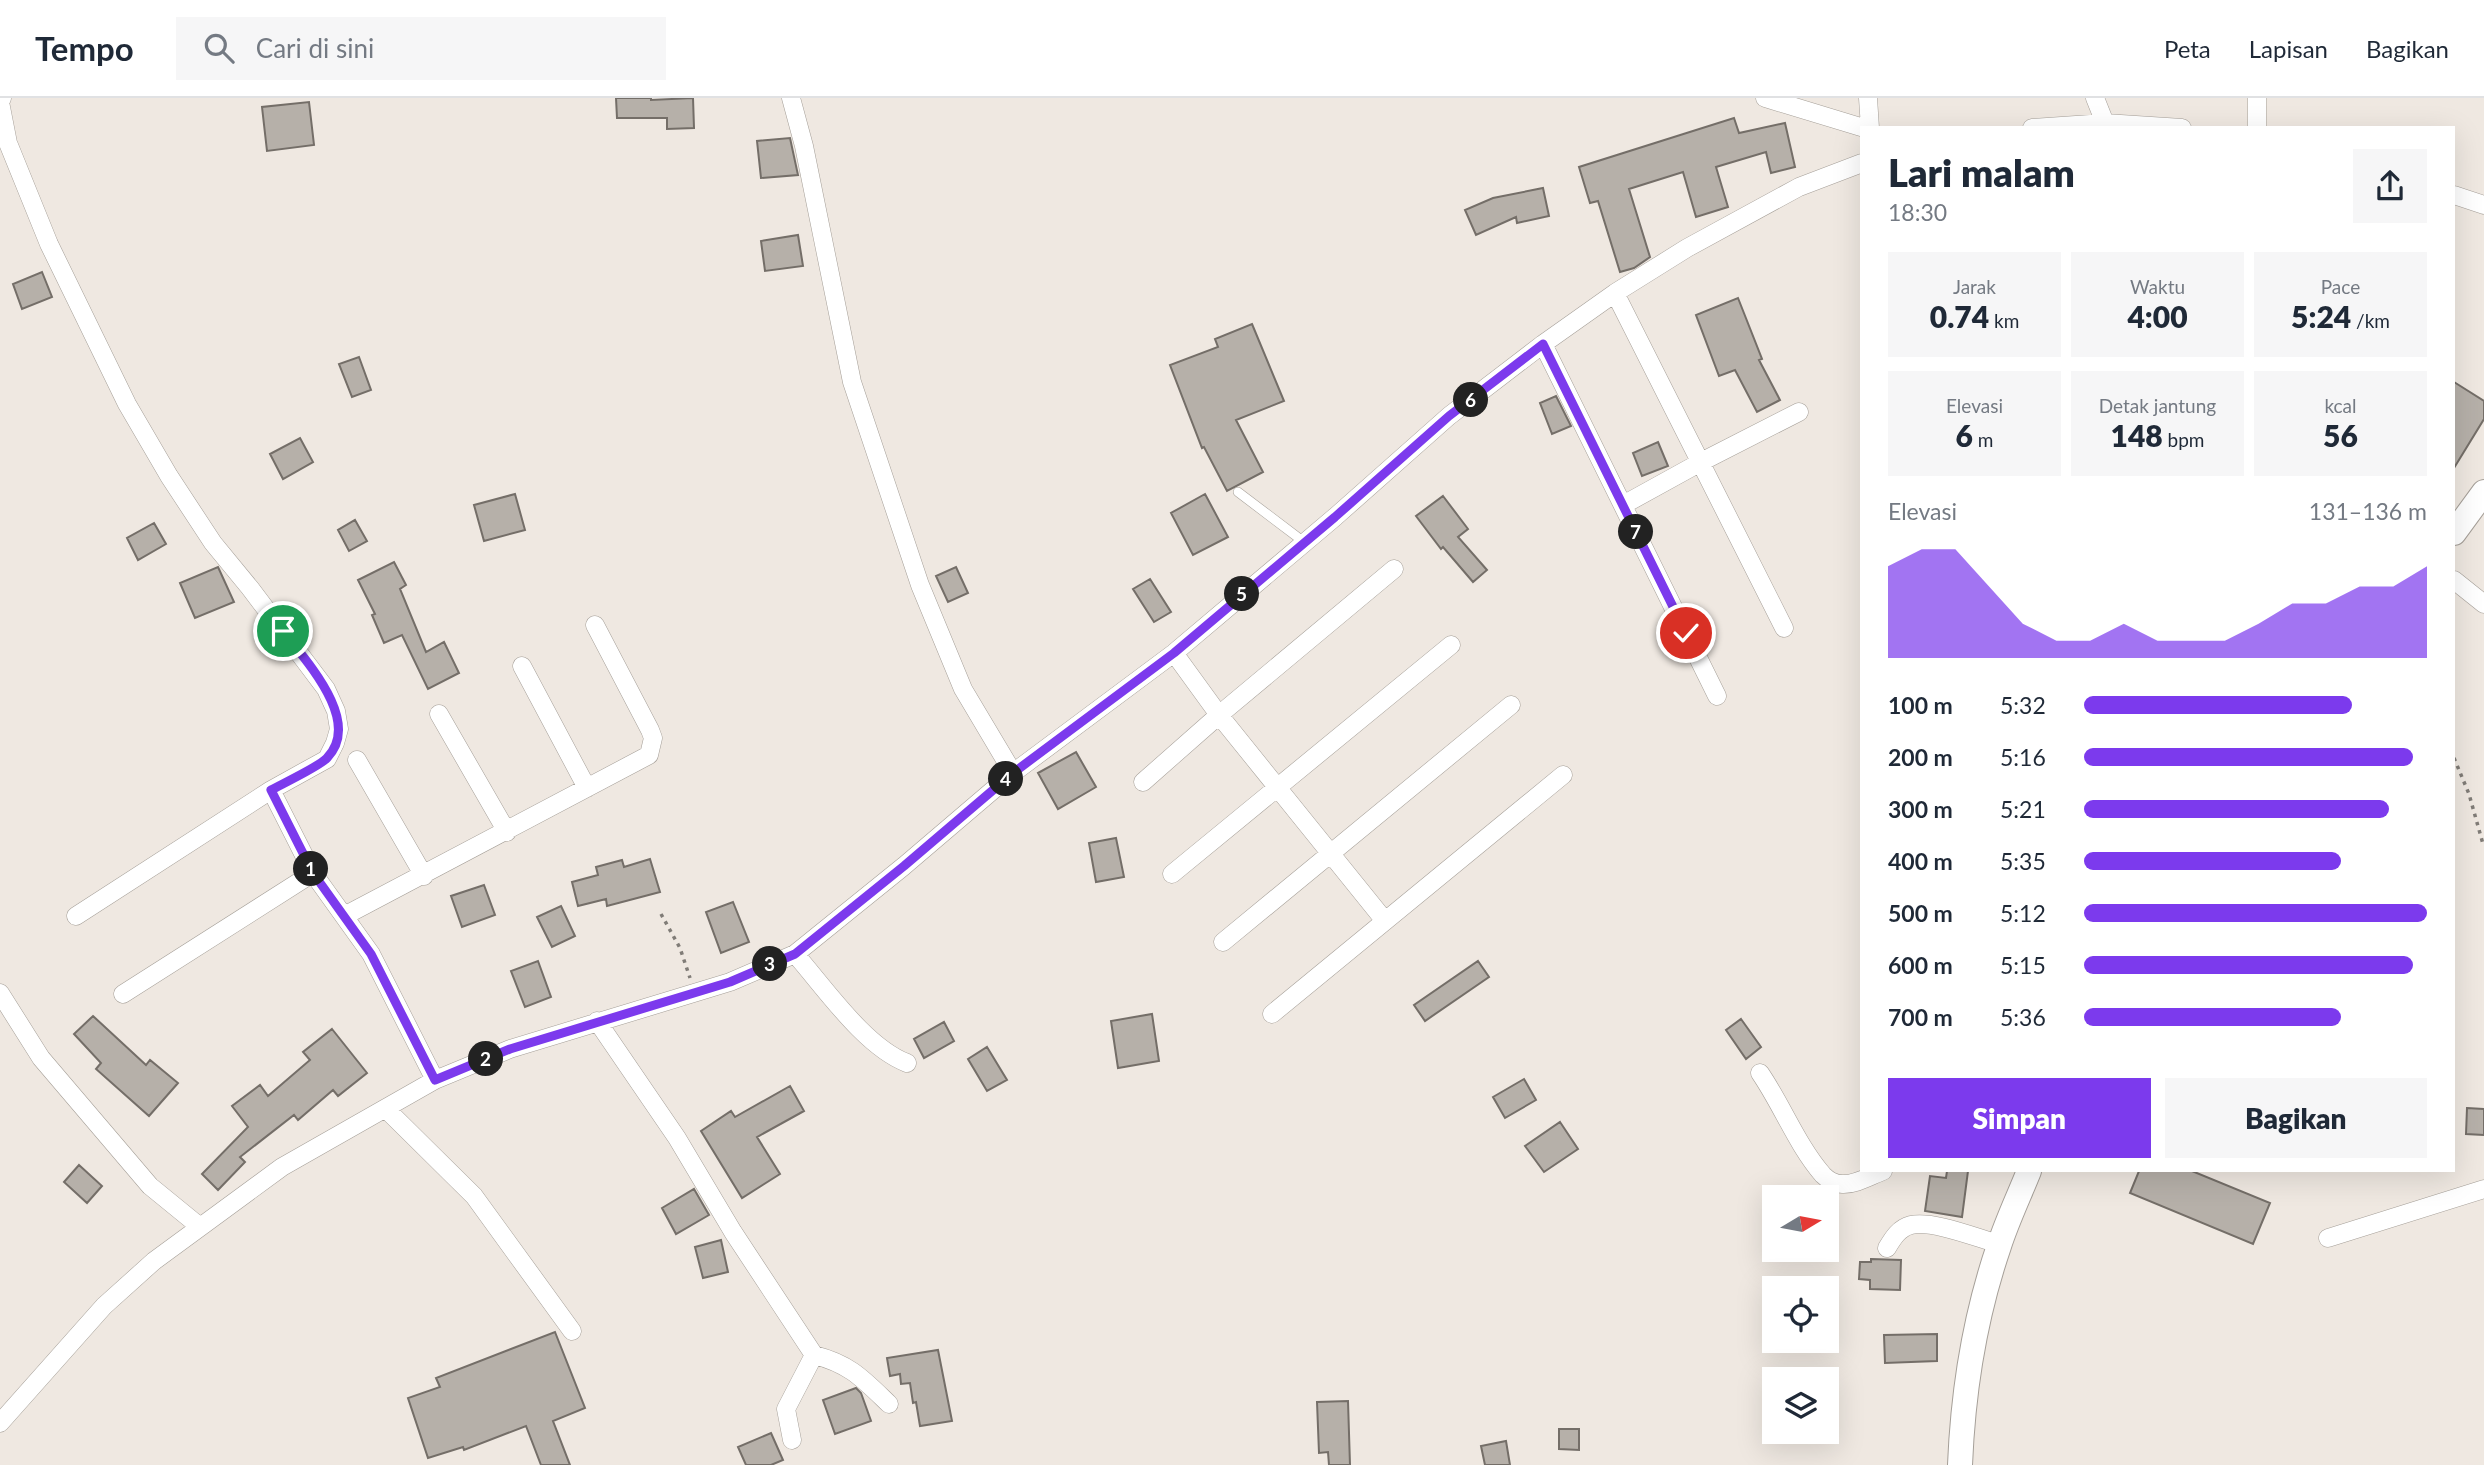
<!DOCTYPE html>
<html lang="id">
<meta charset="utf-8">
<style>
:root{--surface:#fff;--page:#f6f6f7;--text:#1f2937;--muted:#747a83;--line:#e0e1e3;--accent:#7c3aed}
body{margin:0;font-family:Lato,sans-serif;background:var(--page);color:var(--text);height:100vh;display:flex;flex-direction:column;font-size:26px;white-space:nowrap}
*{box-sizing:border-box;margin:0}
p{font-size:23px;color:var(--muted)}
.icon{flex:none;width:38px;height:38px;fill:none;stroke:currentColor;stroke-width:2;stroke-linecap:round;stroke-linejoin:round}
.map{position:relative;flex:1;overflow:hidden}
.drawer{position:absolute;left:1860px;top:28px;width:595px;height:1046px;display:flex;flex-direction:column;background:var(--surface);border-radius:0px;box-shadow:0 7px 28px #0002}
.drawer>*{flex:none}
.needle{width:46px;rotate:80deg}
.fabs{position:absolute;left:1762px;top:1087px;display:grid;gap:14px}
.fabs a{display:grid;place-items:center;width:77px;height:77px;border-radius:0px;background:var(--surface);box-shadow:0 7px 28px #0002;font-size:35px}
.pin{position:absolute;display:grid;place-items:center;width:60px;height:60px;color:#fff;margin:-30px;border:4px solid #fff;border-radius:50%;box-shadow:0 2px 7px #0007}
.km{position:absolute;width:35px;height:35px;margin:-18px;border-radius:50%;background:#222;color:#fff;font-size:19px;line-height:35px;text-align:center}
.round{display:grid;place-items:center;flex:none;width:74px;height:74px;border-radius:0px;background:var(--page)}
.overview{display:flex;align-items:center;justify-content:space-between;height:119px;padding:0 28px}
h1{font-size:38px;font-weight:800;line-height:52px}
.stats{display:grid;grid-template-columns:repeat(3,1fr);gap:10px;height:119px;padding:7px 28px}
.stats div{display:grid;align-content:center;border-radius:0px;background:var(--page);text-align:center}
.stats b{font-size:30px;font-weight:800}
.stats small{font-size:19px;font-weight:400}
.stats p{font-size:19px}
.chart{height:196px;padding:14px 28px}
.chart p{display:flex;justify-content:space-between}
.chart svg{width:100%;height:126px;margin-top:7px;fill:var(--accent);opacity:.7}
.cta{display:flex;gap:14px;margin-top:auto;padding:14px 28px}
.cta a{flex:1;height:80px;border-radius:0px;background:var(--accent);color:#fff;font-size:28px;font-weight:800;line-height:80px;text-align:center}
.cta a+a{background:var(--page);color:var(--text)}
ul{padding:0 28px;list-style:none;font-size:23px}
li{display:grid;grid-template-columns:112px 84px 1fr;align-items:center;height:52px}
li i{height:18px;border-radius:9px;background:var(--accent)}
header{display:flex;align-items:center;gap:42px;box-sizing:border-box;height:98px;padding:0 35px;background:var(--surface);border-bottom:2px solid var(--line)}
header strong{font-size:33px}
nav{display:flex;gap:38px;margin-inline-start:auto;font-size:24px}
.search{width:490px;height:63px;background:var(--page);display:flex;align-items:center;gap:18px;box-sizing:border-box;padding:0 24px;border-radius:0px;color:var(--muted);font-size:26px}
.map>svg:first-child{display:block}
</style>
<header>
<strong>Tempo</strong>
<div class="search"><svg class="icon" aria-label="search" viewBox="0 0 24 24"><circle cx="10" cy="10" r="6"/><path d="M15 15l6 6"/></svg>Cari di sini</div>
<nav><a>Peta</a><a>Lapisan</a><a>Bagikan</a></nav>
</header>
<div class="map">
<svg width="2484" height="1367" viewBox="0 0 2484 1367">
<rect width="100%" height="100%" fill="#efe8e1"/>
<path fill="#b6b0a9" stroke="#746e68" stroke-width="2" d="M616,0h35v2l42,-2 1,30 -27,1v-11h-50z
M309,4l5,43 -47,6 -5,-44z
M1734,20l5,15 46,-10 10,44 -24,6 -5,-21 -50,15 12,40 -32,10 -13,-45 -54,17 21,68 -16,11 -14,4 -22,-71 -8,2 -11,-36z
M790,40l8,37 -37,3 -4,-37z
M1543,90l6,28 -32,7 -1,-6 -40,18 -11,-25 28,-12z
M798,137l5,31 -38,5 -4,-30z
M42,174l10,25 -30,12 -9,-25z
M1738,200l24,61 -3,1 21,40 -23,12 -22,-42 -16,6 -23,-61z
M1252,226l32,77 -48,19 27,52 -36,19 -23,-44 -2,1 -32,-83 48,-18 -3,-8z
M359,259l12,33 -19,7 -13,-33z
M2454,284l30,19v18l-30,49z
M1556,298l15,30 -19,8 -12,-31z
M300,340l13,24 -30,17 -13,-25z
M1658,344l10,24 -26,10 -9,-23z
M515,396l10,36 -41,11 -10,-36z
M1205,396l23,43 -35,18 -22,-42z
M1443,398l25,33 -10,8 29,33 -14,12 -30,-35 -2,2 -25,-33z
M355,422l12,21 -18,10 -11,-21z
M154,425l12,21 -28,16 -11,-22z
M394,464l12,23 -6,4 26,63 18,-10 15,31 -31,16 -26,-54 -18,8 -12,-28 3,-1 -17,-34z
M218,469l16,35 -39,16 -15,-35z
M956,469l12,26 -20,9 -12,-26z
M1150,481l21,33 -17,10 -21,-33z
M1076,654l20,35 -38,22 -20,-36z
M1116,740l8,39 -28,5 -7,-39z
M650,761l10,33 -53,14 -1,-7 -28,7 -6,-24 26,-7 -2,-8 26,-7 2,7z
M484,787l11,30 -33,12 -11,-31z
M733,804l16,40 -28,11 -15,-41z
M561,808l14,30 -23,11 -15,-30z
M538,863l13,36 -26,10 -14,-36z
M1478,863l11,16 -64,44 -11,-16z
M1152,916l7,47 -41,7 -7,-47z
M93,918l53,49 4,-5 28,23 -29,33 -53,-47 5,-6 -27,-29z
M1741,921l20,28 -15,12 -20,-29z
M944,924l10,19 -30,17 -10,-19z
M332,931l35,44 -29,23 -5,-6 -35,30 -4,-5 -54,42 5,5 -27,28 -16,-16 46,-47 -16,-21 28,-21 8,11 42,-36 -7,-8z
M987,949l20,33 -20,11 -19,-32z
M1524,981l12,21 -31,18 -12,-21z
M790,988l14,25 -47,26 23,37 -38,24 -41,-67 30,-20 4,6z
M2467,1010l17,1v26l-18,-1z
M1560,1024l18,27 -34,23 -19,-26z
M79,1067l23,21 -15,17 -23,-21z
M1947,1073h21l-6,46 -37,-6 5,-35 16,2z
M2139,1073h53l78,32 -17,41 -123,-51z
M694,1091l15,26 -33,19 -14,-26z
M721,1142l7,32 -25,6 -8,-31z
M1871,1161l30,1 -1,30 -30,-1v-9l-11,-1 1,-17h11z
M555,1234l30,76 -32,13 17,44h-29l-15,-39 -62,24 -1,-3 -35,11 -20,-60 32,-11 -4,-9z
M1937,1236v27l-52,2 -1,-28z
M938,1252l14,71 -32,5 -4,-24 -3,1 -3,-20 -9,1 -1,-10 -10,2 -3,-18z
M856,1290l5,5 10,28 -36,13 -12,-34z
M1348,1303l2,64h-21l-1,-13 -9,1 -2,-51z
M1559,1331h20v21l-20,-1z
M771,1335l12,27 -12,5h-25l-8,-18z
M1506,1343l4,24h-25l-4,-19z"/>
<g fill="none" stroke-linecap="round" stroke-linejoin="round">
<defs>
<path id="lane" d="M1238,394l66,50"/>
<path id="street" d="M2,0l-2,4 8,41 41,101 78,160 42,72 44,67 37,45 76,101 10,22 3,18 -4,14 -8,16 -56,31 -195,126
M791,0l13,48 48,236 68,203 43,104 50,84
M1765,0l99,30
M1868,0l2,30
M2095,0l10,25
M2032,30l73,-5 77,5
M2257,30v-30
M2454,97l30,10
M1615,195l169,335
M1543,246l174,352
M1623,407l78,-43 98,-50
M2454,482l30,24
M1174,555l45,62 166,206
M522,568l65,122
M439,616l68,118
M357,662l67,116
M1143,684l76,-67 175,-146
M271,692l42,83 58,81 64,126
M1172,776l279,-229
M346,817l303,-160 4,-17 -3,-8 -55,-105
M1223,844l288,-237
M795,856c30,34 70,93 112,109
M0,895l41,65 109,128 49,40
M123,896l190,-121
M1272,916l291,-239
M597,923l80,117 56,94 81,123c36,9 49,24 75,49
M1760,975c22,32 37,72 63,102 5,5 11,9 19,9 13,1 28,-8 41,-13
M386,1011l88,87 98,135
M2328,1140l156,-49
M1887,1150c6,-10 12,-20 24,-23 22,-5 66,13 88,19
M0,1325l104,-117 50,-45 128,-94 153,-87 75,-31 220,-67 65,-28 109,-88 109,-93 161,-120 161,-136 114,-101 94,-72 72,-51 72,-45 112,-61 63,-24
M792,1342l-6,-31 28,-54"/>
<path id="secondary" d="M2454,435l30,-41
M1960,1367c3,-74 15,-149 39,-219 8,-25 20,-50 30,-75"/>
</defs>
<use href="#lane" stroke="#a59f98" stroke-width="10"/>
<use href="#street" stroke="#a59f98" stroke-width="19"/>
<use href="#secondary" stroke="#a59f98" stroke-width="26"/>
<path stroke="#807c77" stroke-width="3.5" stroke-dasharray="3.5 5" stroke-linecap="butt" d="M2454,660l15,36 14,50
M661,816l19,34 10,30"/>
<use href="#lane" stroke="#fff" stroke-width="9"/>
<use href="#street" stroke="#fff" stroke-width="18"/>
<use href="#secondary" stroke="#fff" stroke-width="24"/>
</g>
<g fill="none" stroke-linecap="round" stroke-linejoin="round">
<defs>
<path id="route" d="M283,533c22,29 80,90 44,127 -7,8 -45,26 -56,32l42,83 58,81 64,126 75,-31 220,-67 65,-28 109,-88 109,-93 161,-120 161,-136 114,-101 94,-72 143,289"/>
</defs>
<use href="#route" stroke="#fff" stroke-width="14"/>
<use href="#route" stroke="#7c3aed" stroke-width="9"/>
</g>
</svg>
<div class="fabs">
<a><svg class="needle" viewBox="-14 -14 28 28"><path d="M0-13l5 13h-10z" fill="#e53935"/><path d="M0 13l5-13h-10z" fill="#747a83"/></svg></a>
<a><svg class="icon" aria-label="locate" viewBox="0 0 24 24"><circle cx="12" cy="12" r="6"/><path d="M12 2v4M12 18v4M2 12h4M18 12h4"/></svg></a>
<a><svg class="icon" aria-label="layers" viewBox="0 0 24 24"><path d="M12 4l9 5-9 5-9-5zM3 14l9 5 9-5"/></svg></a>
</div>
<div class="pin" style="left:283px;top:533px;background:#1e9e55"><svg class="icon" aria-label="arrive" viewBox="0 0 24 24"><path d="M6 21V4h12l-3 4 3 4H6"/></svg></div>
<div class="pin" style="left:1686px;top:535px;background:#d93025"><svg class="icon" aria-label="check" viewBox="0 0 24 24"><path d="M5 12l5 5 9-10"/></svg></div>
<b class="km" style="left:311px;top:771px">1</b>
<b class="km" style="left:486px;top:961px">2</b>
<b class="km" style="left:770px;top:866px">3</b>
<b class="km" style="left:1006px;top:681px">4</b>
<b class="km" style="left:1242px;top:496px">5</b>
<b class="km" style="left:1471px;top:302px">6</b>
<b class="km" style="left:1636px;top:434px">7</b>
<section class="drawer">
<div class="overview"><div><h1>Lari malam</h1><p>18:30</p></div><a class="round"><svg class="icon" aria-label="share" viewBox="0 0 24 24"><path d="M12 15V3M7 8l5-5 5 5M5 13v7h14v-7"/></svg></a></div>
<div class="stats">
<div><p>Jarak</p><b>0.74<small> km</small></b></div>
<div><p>Waktu</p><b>4:00</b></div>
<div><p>Pace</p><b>5:24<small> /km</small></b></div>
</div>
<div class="stats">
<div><p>Elevasi</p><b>6<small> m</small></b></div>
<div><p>Detak jantung</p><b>148<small> bpm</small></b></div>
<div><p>kcal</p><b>56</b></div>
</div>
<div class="chart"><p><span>Elevasi</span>131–136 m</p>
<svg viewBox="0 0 160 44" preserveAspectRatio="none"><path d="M0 44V12L10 6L20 6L30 19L40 32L50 38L60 38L70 32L80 38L90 38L100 38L110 32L120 25L130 25L140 19L150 19L160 12V44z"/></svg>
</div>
<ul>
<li><b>100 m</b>5:32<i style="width:78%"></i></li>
<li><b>200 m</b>5:16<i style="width:96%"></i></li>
<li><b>300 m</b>5:21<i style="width:89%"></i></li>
<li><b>400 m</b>5:35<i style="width:75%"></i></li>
<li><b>500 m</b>5:12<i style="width:100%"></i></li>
<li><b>600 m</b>5:15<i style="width:96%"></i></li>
<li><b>700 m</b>5:36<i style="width:75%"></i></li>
</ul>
<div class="cta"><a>Simpan</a><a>Bagikan</a></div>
</section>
</div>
